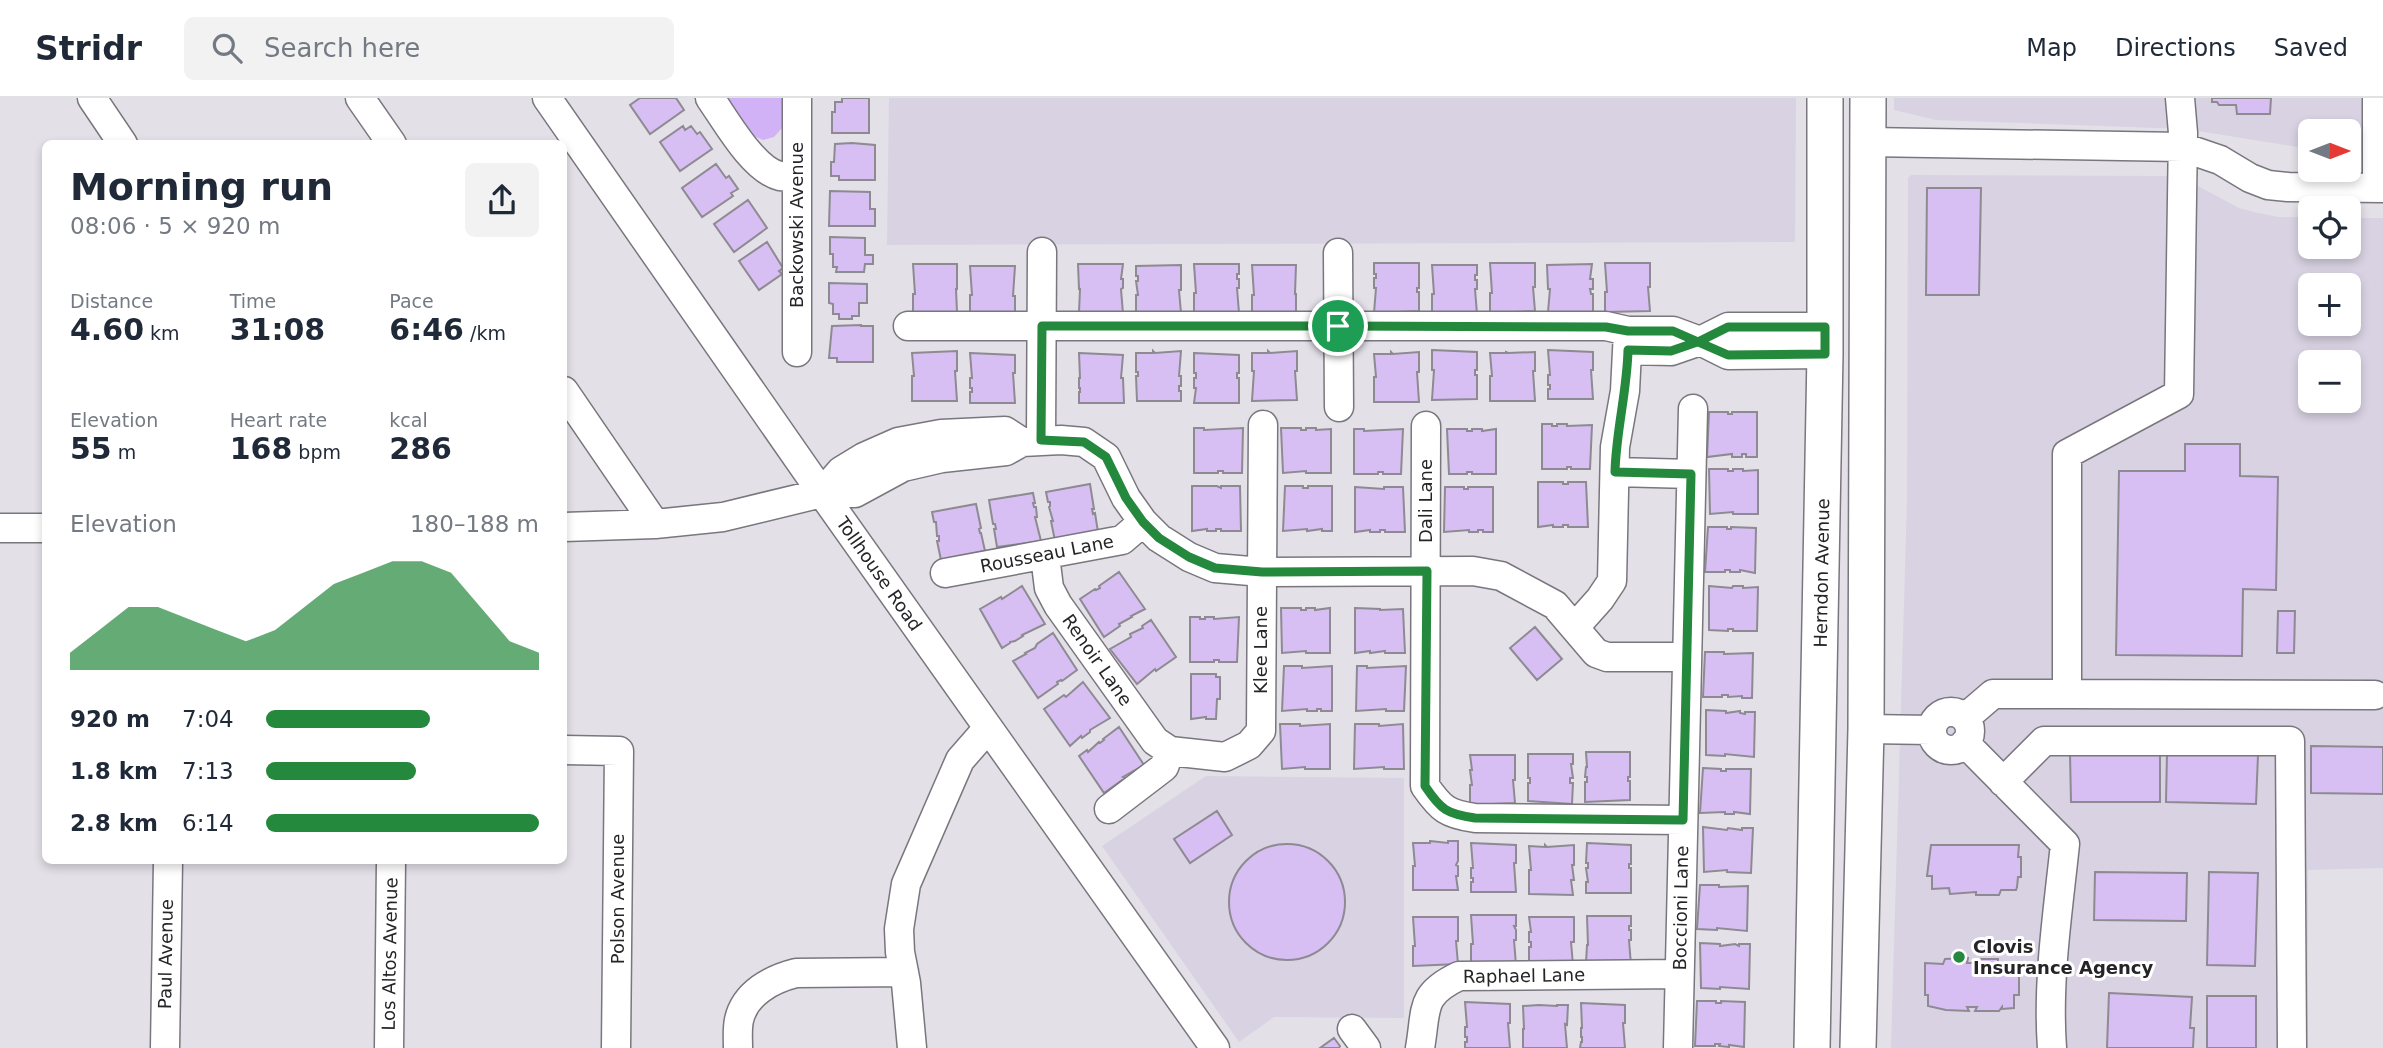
<!DOCTYPE html>
<meta charset="utf-8">
<style>
:root{--surface:#fff;--page:#f2f2f3;--text:#1f2937;--muted:#747a83;--line:#e0e1e3;--accent:#24883d}
body{margin:0;font-family:"DejaVu Sans",sans-serif;background:var(--page);color:var(--text);height:100vh;display:flex;flex-direction:column;font-size:26px;white-space:nowrap}
*{box-sizing:border-box;margin:0}
p{font-size:23px;color:var(--muted)}
.icon{flex:none;width:38px;height:38px;fill:none;stroke:currentColor;stroke-width:2;stroke-linecap:round;stroke-linejoin:round}
.map{position:relative;flex:1;overflow:hidden}
.sheet{position:absolute;left:42px;top:42px;width:525px;height:724px;display:flex;flex-direction:column;background:var(--surface);border-radius:10px;box-shadow:0 4px 10px #0003}
.sheet>*{flex:none}
.needle{width:46px;rotate:90deg}
.tools{position:absolute;left:2298px;top:21px;display:grid;gap:14px}
.tools a{display:grid;place-items:center;width:63px;height:63px;border-radius:10px;background:var(--surface);box-shadow:0 4px 10px #0003;font-size:35px}
.pin{position:absolute;display:grid;place-items:center;width:60px;height:60px;color:#fff;margin:-30px;border:4px solid #fff;border-radius:50%;box-shadow:0 2px 7px #0007}
.round{display:grid;place-items:center;flex:none;width:74px;height:74px;border-radius:10px;background:var(--page)}
.headline{display:flex;align-items:center;justify-content:space-between;height:119px;padding:0 28px}
h1{font-size:38px;font-weight:700;line-height:52px}
.metrics{display:grid;grid-template-columns:repeat(3,1fr);gap:10px;height:119px;padding:7px 28px}
.metrics div{display:grid;align-content:center}
.metrics b{font-size:30px;font-weight:700}
.metrics small{font-size:19px;font-weight:400}
.metrics p{font-size:19px}
.chart{height:196px;padding:14px 28px}
.chart p{display:flex;justify-content:space-between}
.chart svg{width:100%;height:126px;margin-top:7px;fill:var(--accent);opacity:.7}
ul{padding:0 28px;list-style:none;font-size:23px}
li{display:grid;grid-template-columns:112px 84px 1fr;align-items:center;height:52px}
li i{height:18px;border-radius:9px;background:var(--accent)}
header{display:flex;align-items:center;gap:42px;box-sizing:border-box;height:98px;padding:0 35px;background:var(--surface);border-bottom:2px solid var(--line)}
header strong{font-size:33px}
nav{display:flex;gap:38px;margin-inline-start:auto;font-size:24px}
.search{width:490px;height:63px;background:var(--page);display:flex;align-items:center;gap:18px;box-sizing:border-box;padding:0 24px;border-radius:10px;color:var(--muted);font-size:26px}
.map>svg:first-child{display:block}
</style>
<header>
<strong>Stridr</strong>
<div class="search"><svg class="icon" aria-label="search" viewBox="0 0 24 24"><circle cx="10" cy="10" r="6"/><path d="M15 15l6 6"/></svg>Search here</div>
<nav><a>Map</a><a>Directions</a><a>Saved</a></nav>
</header>
<div class="map">
<svg width="2383" height="950" viewBox="0 0 2383 950">
<rect width="100%" height="100%" fill="#e3e0e8"/>
<path fill="#d9d2e2" fill-rule="evenodd" d="M889,0h907l-1,144 -908,3z
M1894,0h489v64l-34,-6 -1,-25h-38v18l-124,-20 -250,-9 -42,-10z
M1911,77l257,1 30,10 41,22 19,5 21,4h31v30h38l1,-29h34v650l-75,2v178h-417l16,-548 1,-322zM2310,187h38v39h-38zM2310,264h38v39h-38z
M1206,678l198,2v240l-130,-1 -35,25 -137,-196z"/>
<path fill="#d2b2f6" d="M727,0h55v30l-8,9 -11,3 -9,-4z"/>
<path fill="#d7bff4" stroke="#8d8a92" stroke-width="2" d="M640,0h36l8,12 -34,24 -20,-29z
M842,0h27v35h-37v-21h3v-10h7z
M2212,0h59l-1,16h-33l-1,-9h-17l-2,-3h-5z
M683,28l2,4 6,-4 6,8 3,-2 12,17 -32,22 -20,-29z
M852,45l23,2v35h-36v-4h-8v-14h3l1,-18z
M716,66l10,14 3,-2 9,13 -7,4 2,3 -31,21 -20,-29z
M1927,90h54l-2,107h-53z
M830,93l40,1v17h5v17h-46z
M748,102l19,28 -33,24 -20,-28z
M830,139l35,1v17h8v9h-8l-1,8h-28l1,-5h-4v-13h-3z
M767,144l16,26 -4,3 3,3 -23,16 -20,-29z
M1374,165h45v25h-2v4h2v19l-45,2 2,-25h-2v-10h2v-4h-2z
M1490,165h45v24h-2l2,24 -45,2v-20h2z
M1605,165h45v24h-2l2,24 -45,1v-20h2z
M913,166h44v25h-1l1,23 -44,2v-20h2z
M1078,166h45l-2,15h2v9l-2,1 2,25 -44,-2 1,-23h-1z
M1194,166h45v10h-2v5h2v9h-2l2,25 -45,-1v-19h2z
M1592,166l-2,15h3v10h-3l1,5h2v20l-45,-2 2,-23h-2l-1,-24z
M1181,167v25h-2l2,23 -45,2v-20h2l-2,-14h2v-5h-2v-10z
M1252,167h44l-1,29h1v19l-44,2v-20h2z
M1432,167h45v10h-2v5h2v9h-2l2,25 -45,-1v-19h2z
M970,168h45l-2,30h2v20l-45,-2v-19h2z
M829,185l38,1v19h-8v13h-7v3h-13v-5h-6v-10l-4,-1z
M861,227v1h12v36h-36v-4h-8l3,-32z
M1432,252l45,2v18h-2v5h2v24l-45,1 2,-30h-2z
M1548,252l45,2v18h-2l2,29h-45v-10h2v-4h-2v-10h2z
M957,253v20h-2l2,30h-45v-25h2l-2,-23z
M1153,253l2,2 26,-2 -2,25h2v10h-2v5h2v10h-44l-1,-25h2v-4h-2v-19h17z
M1268,253l2,2 27,-2v20h-2l2,29 -45,1 2,-30h-2v-18h16z
M1391,254l2,2 26,-2v20h-2l2,30h-45v-25h2l-2,-23h17z
M1506,254l2,1 27,-1v19h-2l2,30h-45v-25h2l-2,-23h16z
M970,255l45,2v18h-2l2,30h-45v-11h2v-4h-2v-10h2z
M1079,255l44,2 -2,23h2l1,25h-45v-11h1v-4h-1v-10h1z
M1194,255l45,2v18h-2v5h2v25h-45l2,-15h-2v-10h2v-5h-2z
M1709,314h19v2h4v-2h25v45h-11v-3h-4v3h-10v-3l-25,3z
M1542,326h10v2h5v-2h10v2l25,-1 -2,44h-19v-2h-4v2h-25z
M1194,330h10v2l39,-2 -1,45h-19v-2h-5v2h-24z
M1281,330h20v2h5v-2h10v2l15,-1v44h-25v-2l-23,2z
M1354,331h10v2l39,-2 -2,45h-18v-2h-5v2h-24z
M1447,331h20v2h5v-2h10v2l14,-2v45h-24v-2h-5v2h-18z
M2185,346h55v32l38,1 -2,113 -33,-1 -1,67 -126,-1 3,-184h66z
M1709,371h19v2h5v-2h10v2l15,-1v44h-25v-2l-23,2z
M1538,384h25v2h5v-2h18l2,45h-20v-2h-5v2h-10v-2l-15,2z
M1090,386l4,25h-2l1,5 2,-1 3,19 -43,9 -4,-20h2l-4,-14 1,-1v-4h-2l-2,-10z
M1192,388h25l4,2v-2h19l1,45h-20v-2h-5v2h-9v-2l-15,2z
M1285,388h18v2h5v-2h24v45h-10v-2l-15,2v-2l-24,2z
M1355,389l29,2v-2h19l2,45h-20v-2h-5v2h-10v-2l-15,2z
M1445,389h19v2h4v-2h25v45h-10v-2h-5v2h-9v-2l-25,2z
M1033,395l2,10h-2l1,4h2l1,10h-2l6,24 -44,6 -3,-18h2l-1,-5h-2l-4,-24z
M976,406l5,24 -2,1 1,4h1l4,18 -44,9 -4,-19h2v-5h-2l-1,-14h-2l-2,-10z
M1708,429h19v2h4v-2l25,1 -1,45 -15,-3v2h-10v-2h-5v2h-20z
M1119,474l26,37 -14,7 1,1 -13,7 1,2 -16,11 -24,-38 15,-10 1,1 4,-2 -1,-2z
M1022,488l23,38 -23,11 1,1 -8,5 -5,1v1l-8,5 -22,-39 21,-12 1,2z
M1709,488l23,2 1,-2h10v2l15,-1 -1,44h-24v-2h-5v2l-19,-1z
M1281,510h20v2h5v-2h9v2l15,-2v45h-24v-2l-24,2z
M1355,510l25,1v1l23,-1 2,44h-20v-2l-15,2v-2l-15,2z
M2278,513h17l-1,42h-17z
M1190,519h10v2h5v-2h9v2l25,-2 -2,45h-18v-2h-5v2h-24z
M1151,522l25,37 -20,14 -1,-2 -18,15 -27,-35 21,-12 -1,-3 13,-6 -1,-2z
M1535,529l27,32 -25,21 -27,-32z
M1053,535l24,37 -15,11 -1,-1 -4,2 1,2 -20,14 -25,-37 13,-7 -1,-1 10,-5 2,-4z
M1705,554h19v2l29,-1 -1,45h-10v-2l-14,1v-2h-6v2h-19z
M1284,568h18v2l30,-2v45h-11v-2h-4v2h-10v-2l-25,2z
M1357,568h10v2l39,-2 -2,45h-18v-2l-30,2z
M1191,576h25v3h4v22h-3l-1,20h-10v-2l-15,2z
M1083,584l27,36 -20,12v2l-8,6 -1,-2 -11,10 -26,-37 20,-14 2,2z
M1706,612l20,1v2l14,-2v2l5,1v-2h10l-1,45 -29,-3v2l-19,-1z
M1280,626h20v2l30,-2v45h-25v-2l-23,2z
M1355,626h24v2l24,-2 1,45h-20v-2l-30,2z
M1119,629l25,38 -21,12 2,1 -21,15 -25,-37 8,-6 1,2 11,-10 1,1 4,-3 -1,-1z
M2311,648l72,1v47l-72,-1z
M1586,654h44v25h-2v4h2v19l-45,2v-20h2v-5h-2l1,-10h1z
M2160,655v49h-89l-1,-48z
M2167,655l91,2 -2,49 -90,-2z
M1528,656h45v10h-2l2,14h-3v5h3l-1,21 -44,-3v-18h2v-5h-2z
M1470,657h45v25h-2l2,23 -45,2v-20h2l-2,-15h2z
M1703,670l18,1v2h5v-2h25l-1,45 -16,-2v2h-9v-2l-25,1z
M1217,713l15,24 -42,28 -16,-24z
M1703,729l24,3 1,-2 14,2v-2h11l-2,45 -24,-1v-2l-23,2z
M1430,743l18,2v-2h10v20l-2,4 2,1v10h-2l2,14h-45v-24h2l-2,-23h17z
M1471,745l45,2v18h-2l2,29h-45v-10h2v-4h-2v-10h2z
M1587,745l44,2v19h-2v4h2v25h-45v-11h2l-2,-14h2v-5h-2z
M1229 804a58 58 0 1 1 116 0a58 58 0 1 1-116 0Z
M1545,747l2,2 27,-2v20h-2l2,15h-3l2,15 -44,-1v-24h2l-2,-24 16,1z
M1931,747h88l-1,12h3v20h-3l-1,10 -1,3h-15l-2,5h-23v-3l-26,2 -1,-6 -17,1v-13h-5z
M2095,774l92,1 -1,48 -92,-1z
M2209,774l49,1 -3,93 -48,-1z
M1700,787h19v2l29,-1 -1,45 -30,-3v2l-20,-1z
M1471,817h45v11h-2l2,4v10h-2l2,25 -45,-2v-19h2z
M1587,818h44v10h-2v4h2v10h-2l2,25 -45,-2 1,-18h1z
M1413,819h45v24h-2l2,23 -45,2v-20h2z
M1529,819h45v25h-3l2,23 -44,1v-19h2v-5h-2v-10h2z
M1700,845l20,1v2l15,-2 4,2v-2h11l-1,45 -29,-2v2l-19,-1z
M1968,860l-1,5h8v-4h23v8l2,-4h15v12h4v20h-5v13l-12,1v-2l-3,4h-24l2,-4h-10l2,4 -23,-1 -18,-4v-11h-3v-32l18,1 2,-5z
M2109,895l83,4 -2,31h4l-1,20h-86z
M2207,898h49v52h-49z
M1697,903h19v2h5v-2l24,1 -1,45 -15,-2v2l-10,-1 1,-2h-5v2h-20z
M1465,904l45,2v19h-2l2,25h-45v-6h2v-5h-2v-10h2z
M1581,905l44,2v18h-2l2,25h-45l1,-6h1v-5h-1v-9h1z
M1539,907l18,1v-1h11l-1,20 -2,-1 2,24h-44v-19h1l-1,-23z
M1334,940l6,8 -1,2h-19z"/>
<g fill="none" stroke-linecap="round" stroke-linejoin="round">
<defs>
<path id="minor" d="M92,0l31,46
M360,0l32,46
M547,0l275,395 393,555
M710,0c15,21 43,72 70,78 5,1 11,0 16,0
M2180,0l3,35 -4,261 -112,60v240l308,1
M2377,0v90
M1868,44l314,5 38,13 30,18 18,7 20,2 95,1
M1338,155l1,154
M908,228h698l22,5 -3,60 -10,56 -3,134 -12,18 -25,28
M1628,233h45l27,10 28,-14h97
M1628,252l43,1 29,-10 28,14 97,-1
M797,254v-254
M564,293l91,133
M1426,328l-1,360c16,23 22,28 50,32l208,2
M1041,342l1,-188
M1615,374l76,2
M822,395l19,-22 23,-14 34,-15 43,-8 64,-3 17,11
M564,429l91,-3 68,-7 99,-24h33l48,-26 39,-9 64,-7 16,-9 39,-2 23,2 22,15 20,41 17,24 16,16 30,19 26,11 47,4 211,-1 28,5 54,29 41,48 11,4h80
M0,430h46
M1045,458l4,32 9,17 97,136 15,10 55,6 24,-12 12,-14 2,-306
M945,475l177,-33 21,-18
M1932 633a19 19 0 1 1 38 0a19 19 0 1 1-38 0Z
M1965,620l28,-24h74
M1866,631l66,1
M1965,645l100,101c-7,67 -18,137 -13,204
M564,652l55,1 -3,297
M2003,684l41,-41h246l2,307
M1109,711l55,-42 6,-16
M1352,931l14,19
M165,950l3,-187
M389,950l2,-187
M738,950c0,-9 -1,-19 1,-28 6,-27 33,-41 57,-47l108,-1
M912,950l-6,-65 -6,-31 -1,-23 7,-45 54,-124 28,-32
M1420,950c7,-39 -1,-53 39,-72l220,-2
M1678,950l15,-639"/>
<path id="major" d="M1812,950l13,-694v-256
M1858,950l8,-319 2,-631"/>
</defs>
<use href="#minor" stroke="#79767e" stroke-width="31"/>
<use href="#major" stroke="#79767e" stroke-width="38"/>
<use href="#minor" stroke="#fff" stroke-width="28"/>
<use href="#major" stroke="#fff" stroke-width="35"/>
</g>
<g fill="none" stroke-linecap="round" stroke-linejoin="round">
<defs>
<path id="route" d="M1338,228h-296l-1,114 43,2 22,15 20,41 17,24 16,16 30,19 26,11 47,4 165,-1 -2,215c16,24 22,28 50,32l208,2 8,-346 -76,-2c1,-41 12,-80 13,-122l43,1 29,-10 28,-14h97v27l-97,1 -55,-24h-45l-22,-4 -268,-1"/>
</defs>
<use href="#route" stroke="#fff" stroke-width="14"/>
<use href="#route" stroke="#24883d" stroke-width="9"/>
</g>
<circle fill="#24883d" stroke="#fff" stroke-width="2.5" cx="1959" cy="859" r="7"/>
<g text-anchor="middle" stroke-width="6" stroke-linejoin="round" paint-order="stroke">
<g font-size="18" fill="#252427" stroke="#fff">
<text transform="translate(797 127) rotate(-90)" y="6">Backowski Avenue</text>
<text transform="translate(1426 403) rotate(-90)" y="6">Dali Lane</text>
<text transform="translate(1047 456) rotate(-11)" y="6">Rousseau Lane</text>
<text transform="translate(1822 475) rotate(-89)" y="6">Herndon Avenue</text>
<text transform="translate(879 476) rotate(55)" y="6">Tollhouse Road</text>
<text transform="translate(1261 552) rotate(-90)" y="6">Klee Lane</text>
<text transform="translate(1097 562) rotate(55)" y="6">Renoir Lane</text>
<text transform="translate(618 801) rotate(-90)" y="6">Polson Avenue</text>
<text transform="translate(1681 810) rotate(-89)" y="6">Boccioni Lane</text>
<text transform="translate(166 856) rotate(-89)" y="6">Paul Avenue</text>
<text transform="translate(390 856) rotate(-89)" y="6">Los Altos Avenue</text>
<text transform="translate(1524 878) rotate(-1)" y="6">Raphael Lane</text>
</g>
<g font-size="18" font-weight="bold" fill="#252427" stroke="#fff" text-anchor="start">
<text x="1973" y="855">Clovis<tspan x="1973" dy="21">Insurance Agency</tspan></text>
</g>
</g>
</svg>
<div class="tools">
<a><svg class="needle" viewBox="-14 -14 28 28"><path d="M0-13l5 13h-10z" fill="#e53935"/><path d="M0 13l5-13h-10z" fill="#747a83"/></svg></a>
<a><svg class="icon" aria-label="locate" viewBox="0 0 24 24"><circle cx="12" cy="12" r="6"/><path d="M12 2v4M12 18v4M2 12h4M18 12h4"/></svg></a>
<a>+</a>
<a>−</a>
</div>
<div class="pin" style="left:1338px;top:228px;background:#1e9e55"><svg class="icon" aria-label="arrive" viewBox="0 0 24 24"><path d="M6 21V4h12l-3 4 3 4H6"/></svg></div>
<section class="sheet">
<div class="headline"><div><h1>Morning run</h1><p>08:06 · 5 × 920 m</p></div><a class="round"><svg class="icon" aria-label="share" viewBox="0 0 24 24"><path d="M12 15V3M7 8l5-5 5 5M5 13v7h14v-7"/></svg></a></div>
<div class="metrics">
<div><p>Distance</p><b>4.60<small> km</small></b></div>
<div><p>Time</p><b>31:08</b></div>
<div><p>Pace</p><b>6:46<small> /km</small></b></div>
</div>
<div class="metrics">
<div><p>Elevation</p><b>55<small> m</small></b></div>
<div><p>Heart rate</p><b>168<small> bpm</small></b></div>
<div><p>kcal</p><b>286</b></div>
</div>
<div class="chart"><p><span>Elevation</span>180–188 m</p>
<svg viewBox="0 0 160 44" preserveAspectRatio="none"><path d="M0 44V38L10 30L20 22L30 22L40 26L50 30L60 34L70 30L80 22L90 14L100 10L110 6L120 6L130 10L140 22L150 34L160 38V44z"/></svg>
</div>
<ul>
<li><b>920 m</b>7:04<i style="width:60%"></i></li>
<li><b>1.8 km</b>7:13<i style="width:55%"></i></li>
<li><b>2.8 km</b>6:14<i style="width:100%"></i></li>
</ul>
</section>
</div>
